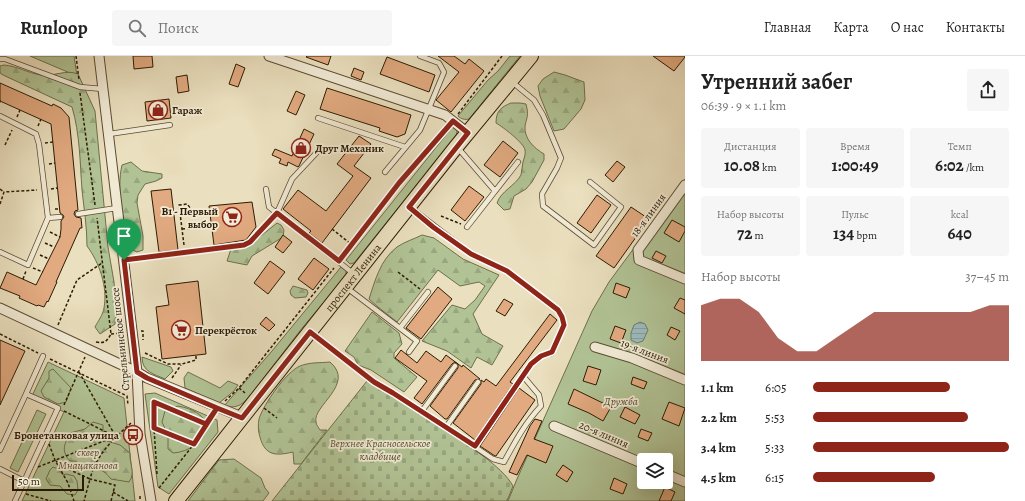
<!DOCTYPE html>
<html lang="ru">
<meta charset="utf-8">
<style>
:root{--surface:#fff;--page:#f6f6f6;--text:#222;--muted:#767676;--line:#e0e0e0;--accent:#8f2418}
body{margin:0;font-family:Alegreya,serif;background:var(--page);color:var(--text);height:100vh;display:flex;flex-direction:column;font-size:15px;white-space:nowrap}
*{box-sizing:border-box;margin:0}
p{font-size:13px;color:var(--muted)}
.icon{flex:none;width:22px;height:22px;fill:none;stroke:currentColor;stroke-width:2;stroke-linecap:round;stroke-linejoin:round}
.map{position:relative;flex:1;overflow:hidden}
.panel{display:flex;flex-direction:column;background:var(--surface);width:340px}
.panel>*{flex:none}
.controls{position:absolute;left:637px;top:397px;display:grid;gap:8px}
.controls a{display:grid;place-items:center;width:36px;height:36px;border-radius:4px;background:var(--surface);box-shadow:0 4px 16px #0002;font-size:20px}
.scale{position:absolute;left:12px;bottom:10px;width:72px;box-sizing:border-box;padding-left:4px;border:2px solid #2c1b03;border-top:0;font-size:11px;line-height:14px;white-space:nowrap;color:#2c1b03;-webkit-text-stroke:3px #f1ead5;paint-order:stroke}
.pin{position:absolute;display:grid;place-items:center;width:34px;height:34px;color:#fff;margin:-41px -17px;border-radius:50% 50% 50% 0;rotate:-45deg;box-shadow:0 0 4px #0007}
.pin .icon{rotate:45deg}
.round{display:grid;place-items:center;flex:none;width:42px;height:42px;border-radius:4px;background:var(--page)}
.head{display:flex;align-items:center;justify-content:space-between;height:68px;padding:0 16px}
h1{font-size:22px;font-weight:700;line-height:30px}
.stats{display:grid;grid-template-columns:repeat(3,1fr);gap:6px;height:68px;padding:4px 16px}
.stats div{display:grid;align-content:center;border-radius:4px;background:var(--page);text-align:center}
.stats b{font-size:17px;font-weight:700}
.stats small{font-size:11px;font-weight:400}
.stats p{font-size:11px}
.chart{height:112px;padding:8px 16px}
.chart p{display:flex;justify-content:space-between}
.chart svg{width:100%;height:72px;margin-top:4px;fill:var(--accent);opacity:.7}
ul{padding:0 16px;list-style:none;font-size:13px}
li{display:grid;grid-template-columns:64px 48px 1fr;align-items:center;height:30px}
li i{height:10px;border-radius:5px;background:var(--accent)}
header{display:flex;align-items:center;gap:24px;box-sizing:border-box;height:56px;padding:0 20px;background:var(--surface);border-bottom:1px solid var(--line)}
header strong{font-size:19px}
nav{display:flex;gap:22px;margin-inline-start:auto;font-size:14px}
.search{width:280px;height:36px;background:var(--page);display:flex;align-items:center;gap:10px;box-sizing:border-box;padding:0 14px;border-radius:4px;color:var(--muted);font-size:15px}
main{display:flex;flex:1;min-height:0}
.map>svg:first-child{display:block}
</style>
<header>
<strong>Runloop</strong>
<div class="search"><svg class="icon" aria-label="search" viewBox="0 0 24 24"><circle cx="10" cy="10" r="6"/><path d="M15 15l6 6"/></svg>Поиск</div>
<nav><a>Главная</a><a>Карта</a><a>О нас</a><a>Контакты</a></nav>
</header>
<main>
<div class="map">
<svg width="685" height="445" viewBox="0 0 685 445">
<defs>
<pattern id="forest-firs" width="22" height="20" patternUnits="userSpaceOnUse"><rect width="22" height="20" fill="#b1c395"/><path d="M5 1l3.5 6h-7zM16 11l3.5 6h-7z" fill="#98a77f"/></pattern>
<pattern id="cemetery-stones" width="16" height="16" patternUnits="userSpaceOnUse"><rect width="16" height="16" fill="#b1c395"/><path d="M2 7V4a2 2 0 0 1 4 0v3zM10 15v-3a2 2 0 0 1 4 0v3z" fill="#98a77f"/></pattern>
<pattern id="water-rules" width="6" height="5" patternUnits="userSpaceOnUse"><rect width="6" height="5" fill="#9cbabc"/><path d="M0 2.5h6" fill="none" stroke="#879fa0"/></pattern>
</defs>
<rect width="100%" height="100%" fill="#eadfbe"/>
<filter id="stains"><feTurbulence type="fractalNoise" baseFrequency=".005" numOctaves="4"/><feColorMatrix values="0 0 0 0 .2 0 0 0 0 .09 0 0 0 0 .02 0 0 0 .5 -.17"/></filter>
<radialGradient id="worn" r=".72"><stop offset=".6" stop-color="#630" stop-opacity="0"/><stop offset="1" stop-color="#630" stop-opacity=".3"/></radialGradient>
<path fill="#b1c395" stroke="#6e6f4c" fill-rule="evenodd" d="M30,0h44l3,20z
M510,0h10l-51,63c-4,1 -8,0 -11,-3l30,-36 10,-9z
M454,69l3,6 -1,5 -102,127 -4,1 -4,-4z
M685,123v322h-177l9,-22 75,-168 17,-29zM644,404h22v22h-22z
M341,211l5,4v5l-43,51 -51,66c-9,11 -13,16 -28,13l48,-55z
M142,301l29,10 2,4 -8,8c-11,-5 -23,-7 -23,-22z
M48,306l76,36 11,103h-113l42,-89 -32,-16z
M188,316l32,16 8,-7 10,4 -4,6 -15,12 -34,-15 -1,-10z
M155,337l62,27 1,12 -49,62 -11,-7 -13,-93z
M37,354l9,4 -28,58 -8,-4z"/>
<path fill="url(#forest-firs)" stroke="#6e6f4c" d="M4,9c13,1 24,8 37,10 12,2 25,-6 37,-1l17,37 13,136 6,35 2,35 -1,7 -15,10 -5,-7c3,-6 8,-12 9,-19 4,-21 -5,-46 -17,-62 0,-19 -3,-37 -5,-56 -2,-27 -2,-56 -10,-83l-69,-32 -3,-2v-7z
M554,16l11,3 19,7 1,18 -4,9 -17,20 -10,2 -14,-35 -2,-10 5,-7z
M511,47h9l6,1c3,12 1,12 -1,22 -1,13 9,22 19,28v6l-12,22 -6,7 -12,7 -4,13 -6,1 -7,-7c4,-12 18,-17 24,-28 1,-4 1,-9 2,-13 1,-4 3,-8 2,-12 -1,-7 -22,-23 -29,-27 0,-12 5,-16 15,-20z
M131,106l11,9 20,3v4l-6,3 -11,3 -7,11 -1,8 6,33v14l-6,2 -7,-3c-6,-24 -14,-59 -8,-84z
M277,167l4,2 3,5 -1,7 -31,19 -5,9 -20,-4 4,-12 11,-3 10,-3z
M422,179l12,3 29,21 36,16 -26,39 9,20 21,12 -11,19 -15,-8 -6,11 -24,-17 -25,-10 30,-36 13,4 10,-9 10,-14 -6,-4 -19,4 -22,-16 -41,52 -19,-15 -9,-8c6,-18 11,-39 28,-52 7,-5 17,-8 25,-12z
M293,230l14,4 1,3 -2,4 -11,1 -4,-3 -1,-4z
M372,256l27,21 3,11 -8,9v5l23,19 -13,15 -33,-22 -13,-5 -4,-8 -9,-6z
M330,306c26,22 -18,44 -14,60 0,3 3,6 4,8h7l-26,34h-7l-1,-12c-17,4 -28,4 -33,-15 -2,-5 -2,-13 -1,-18 4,-14 27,-47 41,-53 10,-4 20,-3 30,-4z
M53,313l18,19 -5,14 -8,2 -14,-7 -3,-6 8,-13v-7z
M178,350c15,3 24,7 30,21 -5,15 -19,25 -35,26l-5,-4v-14l-6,-13 3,-11z
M93,366l10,3v6l4,10 13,4 10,8c-1,10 6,20 -1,29l-18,-3c-7,-9 -13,-12 -24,-9l-8,-5 -3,-4h-6c-9,-10 -6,-16 0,-28l15,-4z
M234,403l27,19 4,10 4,5 -6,8h-75l31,-41z
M53,411l5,2 5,6 3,-1 8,2 3,5 1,9 -3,5 -8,-1 -7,-8 -10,-1 -4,-6 4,-9z"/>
<path fill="url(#cemetery-stones)" stroke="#6e6f4c" d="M367,325c28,15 54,33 80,51 19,12 55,34 66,54l-6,15h-235z"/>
<path fill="url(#water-rules)" stroke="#6f7a72" d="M640,266l5,2 3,6 -5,11 -6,2 -6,-3v-7l3,-8z"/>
<path fill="#e2aa80" stroke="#2c1b03" d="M133,0h19l1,11 -19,2z
M307,0h24l-3,9 -22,-8z
M438,0h16l11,8 4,-5 15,12 -33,41 -15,-12 23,-28z
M653,0h32v1l-11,14z
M387,1l48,18 -6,17 -49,-18z
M236,8l9,4 -7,19 -9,-3z
M354,12l10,4 -3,8 -10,-4z
M187,19l2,16 -11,2 -2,-16z
M0,27l52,23 1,-2 8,4 8,9 9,93 -3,1 -1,3 2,3 5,1 1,10h-2l-24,54h1l-9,20 -1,-1 -3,6 -6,-2 -1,1 -18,-8 1,-2 -20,-8 7,-16 29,13 24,-48 1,-8v-8l3,-4 -1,-2 -3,-2 -9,-89 -51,-23z
M327,32l84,27 -6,19 -8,3 -18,-6 1,-3 -60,-19z
M296,35l9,4 -9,20 -9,-4z
M169,43l2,19 -24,3 -2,-19z
M304,73l10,5 -15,32 -1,1 -10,-5 -1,4 -8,-3 2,-4 -9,-4 3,-6 17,7z
M359,80l12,8 -17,22 17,12 -49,65 -13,-10 2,-2 -28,-22 15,-19 28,21 27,-35 -16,-12z
M503,85l15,12 -18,24 -16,-12z
M617,105l8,6 -12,15 -8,-7z
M469,130l15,11 -19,24 -14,-11z
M171,133l7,61 -19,2 -8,-61z
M597,139l14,10 -20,28 -14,-10z
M252,146l4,25 -10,13 -32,5 -5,-39z
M631,151l18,12 -35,49 -18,-12z
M672,164l13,7v4l-6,11 -15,-9z
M283,179l9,7 -9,11 -8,-6z
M656,195l10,5 -4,7 -10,-5z
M314,202l15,11 -16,21 -15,-11z
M270,205l15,11 -17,22 -14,-11z
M198,225l8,73 -44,5 -6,-52 13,-2 -3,-20z
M616,227l14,5 -4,10 -13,-5z
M438,231l14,12 -31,40 -15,-11z
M680,242l5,2v14l-11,-6z
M504,243l9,5 -8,12 -9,-5z
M550,258l7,6 -47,62 3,2 -38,56 -22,-17 28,-39v-4l3,2 2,-3 10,7z
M266,261l9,8 -6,6 -9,-7z
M615,270l11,4 -5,13 -11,-4z
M671,271l9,4 -5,9 -8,-5z
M0,284l25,11 -25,54z
M401,294l16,13 9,-12 15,11 5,-7 16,12 1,-2 17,14 -5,1 -28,39h-2l-15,-13 28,-38v-4l-3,-2 -3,2 -30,40 -8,-6 13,-17 -32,-23z
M588,310l13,4 -5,15 -13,-4z
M633,321l14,5 -3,7 -13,-5z
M519,332l16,12 -39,56h-1l-15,-10z
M574,333l37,18 -8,14 -14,-8 -21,-9z
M669,346l16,6 -6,18 -17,-7z
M625,351l15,8 -5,9 -15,-7z
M535,363l7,2 -8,18 19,7 -7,17 -19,-8 -10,20 -8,-3 21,-46z
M641,373l11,4 -4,8 -10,-4z
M563,409l10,7 -6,10 -11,-7z
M614,422l13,6 -4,10 -13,-5z
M665,431l10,5 -4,9h-12z"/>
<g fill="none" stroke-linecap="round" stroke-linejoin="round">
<defs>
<path id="lane" d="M0,3h5l75,28 23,2
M511,25l23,19 9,15 18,43 -4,10 -15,26 1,12 51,39 27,-38 -31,-25
M0,60l36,18 3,10 9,74 -20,47 -28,-13
M318,62l87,29
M109,78l61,-9
M458,92l37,43
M385,116l35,-42 24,-58 -5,-9 -19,-7
M266,133l3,18 85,67
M411,152l60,46 36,17 51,40 4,6 2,8 -12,28 -11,3 -10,8 -56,83
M78,158l39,-6
M48,162l12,-1
M467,171l51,-65
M260,175l17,-18 15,-34 28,-30
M124,204l90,-11
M347,232l70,53 -8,11
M400,272l28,-36
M311,277l62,49 20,11 29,18 71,48 11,3c11,-20 21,-39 37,-56l-2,-11 -16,-19
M422,355l33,-45
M446,371l32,-45
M0,394l26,-56
M0,413l24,12
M15,445l43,-93 -32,-14 17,-38"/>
<path id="street" d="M99,0l38,316 3,62 11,67
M269,0l176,59 23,18
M685,129l-47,65 1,10 46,19
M0,252l137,64 10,6 95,39
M595,291l37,11 53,22
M554,370l90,38
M666,418l19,8"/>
<g id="primary">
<path id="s1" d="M176,445l280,-354 75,-91"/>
</g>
</defs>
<use href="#lane" stroke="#5c4c32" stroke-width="6"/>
<use href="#street" stroke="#5c4c32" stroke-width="11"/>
<use href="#primary" stroke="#2c1b03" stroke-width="16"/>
<path stroke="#2c1b03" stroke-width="1.5" stroke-dasharray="3 2" stroke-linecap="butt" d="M76,0l3,24
M80,37l15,112
M0,46l1,-1
M458,58l44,-58
M17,61l3,-7
M38,70l3,-7
M45,87l8,-1
M5,89l7,-15
M49,108l6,-1
M0,133l4,3
M51,133l6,-1
M0,148l4,-12 33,-2
M55,153h4
M441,160l20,8
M182,173l14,-1
M332,173l19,15
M50,176l10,5
M45,187l9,4
M184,189l-5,-40 8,-1 7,9
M220,192l24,-3 11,-9
M40,199l9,4
M343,201l56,-74 48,-56
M33,212l10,4
M398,216l22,17
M23,223l3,-8
M58,269l19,-45 25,-17
M141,275h2v9
M0,278l38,19
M111,278l12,-1
M96,286c9,2 11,-1 15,-8l-14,-116
M145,297l23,11h14l14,-4v-5
M50,303l77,37 1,9
M79,316l37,65
M172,322l9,-13
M239,332l6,5
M225,345l14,-13 95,-120
M64,349l21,-48
M264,352l13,10
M64,355l52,26
M155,372l39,16
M49,388l6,16 13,23 6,18
M56,405l12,8 22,10 -6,22
M38,411l76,-30
M157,418l-3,-46v-26l52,22
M159,432l35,-44 18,-29
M113,436l15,9
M26,438l25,7
M140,440v5
M111,445l4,-16 -25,-6c6,-24 23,-40 41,-56"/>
<use href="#lane" stroke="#f1ead5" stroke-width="4.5"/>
<use href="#street" stroke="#f1ead5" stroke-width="9"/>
<use href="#primary" stroke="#eadfbe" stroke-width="14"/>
</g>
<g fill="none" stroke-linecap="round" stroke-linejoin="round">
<defs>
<path id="route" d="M124,204l13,112 10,6 70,30 -11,16 -52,-22v26l40,16 23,-36 25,10 68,-86 64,50 19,11 82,53 56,-82 10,-8 11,-4 12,-27 -2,-8 -4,-7 -51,-39 -36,-17 -38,-27 -24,-20 59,-74 -15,-12 -54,62 -60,78 -62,-48 -27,29 -6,3 -120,15"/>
</defs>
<use href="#route" stroke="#fff" stroke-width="8"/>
<use href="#route" stroke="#8f2418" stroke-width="5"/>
</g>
<defs>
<symbol id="shop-ring" viewBox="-11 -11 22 22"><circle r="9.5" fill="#f1ead5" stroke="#8f2418" stroke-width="1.5"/><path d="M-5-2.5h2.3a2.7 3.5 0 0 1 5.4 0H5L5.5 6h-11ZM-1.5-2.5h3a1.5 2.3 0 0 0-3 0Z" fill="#8f2418"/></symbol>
<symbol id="supermarket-ring" viewBox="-11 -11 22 22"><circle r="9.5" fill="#f1ead5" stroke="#8f2418" stroke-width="1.5"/><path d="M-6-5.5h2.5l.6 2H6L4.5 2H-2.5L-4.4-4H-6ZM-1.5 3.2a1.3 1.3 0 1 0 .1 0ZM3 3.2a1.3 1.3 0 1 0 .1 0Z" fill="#8f2418"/></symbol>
<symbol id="bus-ring" viewBox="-11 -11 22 22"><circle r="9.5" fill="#f1ead5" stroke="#8f2418" stroke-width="1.5"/><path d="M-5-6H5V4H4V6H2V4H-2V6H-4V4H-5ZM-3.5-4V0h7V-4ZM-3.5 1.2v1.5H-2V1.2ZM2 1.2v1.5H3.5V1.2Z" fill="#8f2418"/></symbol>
</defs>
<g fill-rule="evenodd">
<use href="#shop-ring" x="147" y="43" width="22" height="22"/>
<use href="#shop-ring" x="290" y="81" width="22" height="22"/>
<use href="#supermarket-ring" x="221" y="150" width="22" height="22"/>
<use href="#supermarket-ring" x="170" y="263" width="22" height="22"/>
<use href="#bus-ring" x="122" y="368" width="22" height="22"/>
</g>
<g text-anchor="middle" stroke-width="3.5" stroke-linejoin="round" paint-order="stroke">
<g font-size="11" font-weight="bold" fill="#2c1b03" stroke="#f1ead5" text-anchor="start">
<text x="172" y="58">Гараж</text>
<text x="315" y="96">Друг Механик</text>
<text x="218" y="159" text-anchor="end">В1 - Первый<tspan x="218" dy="13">выбор</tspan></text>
<text x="195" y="278">Перекрёсток</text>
<text x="119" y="383" text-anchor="end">Бронетанковая улица</text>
</g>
<g font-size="11" fill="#2c1b03" stroke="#f1ead5">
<text transform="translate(648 159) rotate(-54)" y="4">18-я линия</text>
<text dy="4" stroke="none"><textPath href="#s1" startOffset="285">проспект Ленина</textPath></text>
<text transform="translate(120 283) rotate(-96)" y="4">Стрельнинское шоссе</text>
<text transform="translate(645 295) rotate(21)" y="4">19-я линия</text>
<text transform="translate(604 378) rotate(23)" y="4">20-я линия</text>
</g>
<g font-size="11" font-style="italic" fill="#544d2f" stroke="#f1ead5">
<text x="621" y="349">Дружба</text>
<text x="380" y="391">Верхнее Красносельское<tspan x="380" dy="13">кладбище</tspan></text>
<text x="88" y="400">сквер<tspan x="88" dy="13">Мнацаканова</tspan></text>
</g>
</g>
<rect width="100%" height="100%" filter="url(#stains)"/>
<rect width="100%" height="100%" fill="url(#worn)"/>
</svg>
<div class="controls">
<a><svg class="icon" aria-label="layers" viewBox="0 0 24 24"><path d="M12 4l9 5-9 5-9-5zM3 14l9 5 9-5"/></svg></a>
</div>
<div class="scale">50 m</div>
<div class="pin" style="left:124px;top:204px;background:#1e9e55"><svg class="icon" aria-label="arrive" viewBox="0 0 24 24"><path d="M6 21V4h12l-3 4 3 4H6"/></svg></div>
</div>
<section class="panel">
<div class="head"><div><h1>Утренний забег</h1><p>06:39 · 9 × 1.1 km</p></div><a class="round"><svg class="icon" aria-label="share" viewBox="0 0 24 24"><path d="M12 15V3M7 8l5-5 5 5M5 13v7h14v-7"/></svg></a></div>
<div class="stats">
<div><p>Дистанция</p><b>10.08<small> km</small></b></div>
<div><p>Время</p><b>1:00:49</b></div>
<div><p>Темп</p><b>6:02<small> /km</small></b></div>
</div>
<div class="stats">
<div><p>Набор высоты</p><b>72<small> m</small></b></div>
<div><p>Пульс</p><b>134<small> bpm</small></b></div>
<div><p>kcal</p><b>640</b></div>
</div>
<div class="chart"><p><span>Набор высоты</span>37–45 m</p>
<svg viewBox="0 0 160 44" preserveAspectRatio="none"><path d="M0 44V10L10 6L20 6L30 14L40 30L50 38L60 38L70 30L80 22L90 14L100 14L110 14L120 14L130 14L140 14L150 10L160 10V44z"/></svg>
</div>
<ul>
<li><b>1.1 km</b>6:05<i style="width:70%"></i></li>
<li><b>2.2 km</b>5:53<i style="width:79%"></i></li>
<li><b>3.4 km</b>5:33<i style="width:100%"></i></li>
<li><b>4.5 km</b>6:15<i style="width:62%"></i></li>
</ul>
</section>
</main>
